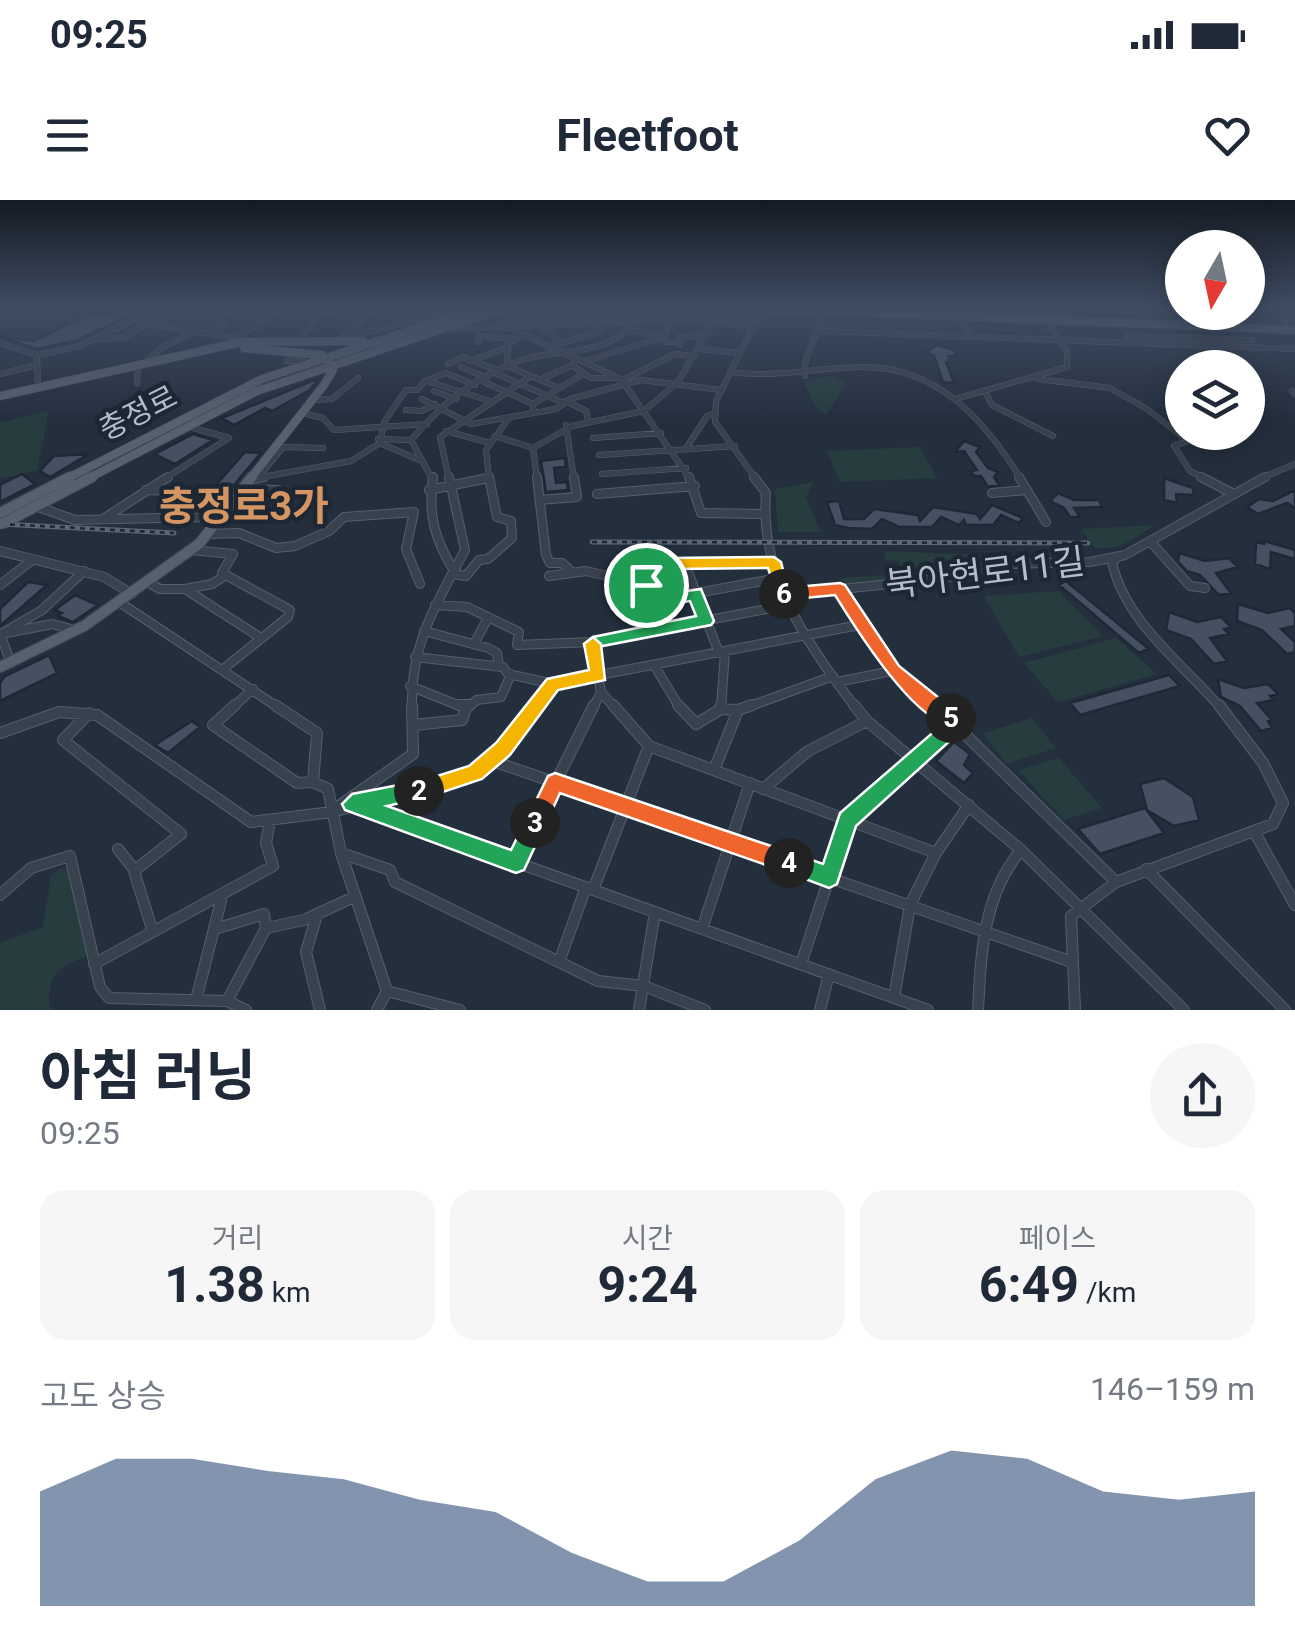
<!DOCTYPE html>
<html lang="ko">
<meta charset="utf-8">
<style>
:root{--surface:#fff;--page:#f6f6f7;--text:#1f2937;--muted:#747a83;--accent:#4f688e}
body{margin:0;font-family:Roboto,"Noto Sans KR",sans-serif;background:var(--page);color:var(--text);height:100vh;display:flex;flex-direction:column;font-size:38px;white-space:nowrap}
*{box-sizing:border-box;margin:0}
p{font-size:32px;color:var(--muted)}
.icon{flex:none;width:55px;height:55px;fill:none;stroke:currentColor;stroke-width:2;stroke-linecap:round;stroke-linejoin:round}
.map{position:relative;height:810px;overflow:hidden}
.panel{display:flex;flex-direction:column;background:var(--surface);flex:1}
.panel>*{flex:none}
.needle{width:65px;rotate:189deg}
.tools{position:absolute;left:1165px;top:30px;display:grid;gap:20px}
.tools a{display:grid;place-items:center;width:100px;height:100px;border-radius:50%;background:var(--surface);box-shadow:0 5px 25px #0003;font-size:50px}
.pin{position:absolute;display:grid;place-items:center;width:85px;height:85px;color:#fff;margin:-42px;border:5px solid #fff;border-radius:50%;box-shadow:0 2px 10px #0007}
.km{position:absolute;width:50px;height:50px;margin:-25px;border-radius:50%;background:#222;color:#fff;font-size:28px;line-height:50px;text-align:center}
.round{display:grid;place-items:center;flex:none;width:105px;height:105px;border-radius:52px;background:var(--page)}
.overview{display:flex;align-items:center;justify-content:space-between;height:170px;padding:0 40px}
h1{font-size:55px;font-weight:700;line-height:75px}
.metrics{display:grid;grid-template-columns:repeat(3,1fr);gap:15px;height:170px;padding:10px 40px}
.metrics div{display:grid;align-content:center;border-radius:25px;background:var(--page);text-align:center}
.metrics b{font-size:50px;font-weight:700}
.metrics small{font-size:28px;font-weight:400}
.metrics p{font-size:28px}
.chart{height:280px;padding:20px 40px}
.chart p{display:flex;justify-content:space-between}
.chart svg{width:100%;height:180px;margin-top:10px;fill:var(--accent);opacity:.7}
.status{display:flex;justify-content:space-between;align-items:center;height:70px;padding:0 50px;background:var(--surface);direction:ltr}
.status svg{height:28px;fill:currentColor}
header{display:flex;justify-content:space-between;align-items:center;height:130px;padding:0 40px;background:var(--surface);font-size:45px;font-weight:700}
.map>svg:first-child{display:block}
</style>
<div class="status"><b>09:25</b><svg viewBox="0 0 49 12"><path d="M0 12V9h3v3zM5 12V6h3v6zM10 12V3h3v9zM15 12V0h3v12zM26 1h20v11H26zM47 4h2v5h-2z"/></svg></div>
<header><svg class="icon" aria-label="menu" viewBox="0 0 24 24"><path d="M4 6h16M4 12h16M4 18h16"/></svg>Fleetfoot<svg class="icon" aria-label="heart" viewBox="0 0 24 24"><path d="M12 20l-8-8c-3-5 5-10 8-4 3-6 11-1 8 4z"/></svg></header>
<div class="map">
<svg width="1295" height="810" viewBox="0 0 1295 810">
<rect width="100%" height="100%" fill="#242f3e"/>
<path fill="#263c3f" d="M832,176l14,7 -20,32 -11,-8 -11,-25z
M49,210l-12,60 -37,9v-56z
M920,247l17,31 -97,4 -13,-31z
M813,282l-7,15 15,35h-43l-3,-43z
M1156,325l-35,21 -25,3 -15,-20z
M884,351l101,4 1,7 -25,11 -116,13 -3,-8 62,-4 -6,-13 -12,-1z
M1059,391l44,45 -84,21 -35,-61z
M1116,438l41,36 -99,28 -34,-39z
M1032,518l24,30 -50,16 -23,-31z
M1059,558l43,50 -38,12 -46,-50z
M63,667l6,4 20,84c-33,14 -42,18 -39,55h-50v-67l43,-16 8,-52z"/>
<path fill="#455162" stroke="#1f2835" stroke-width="2.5" d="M93,112l29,7 -44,21 -41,9 -37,-12 34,4z
M937,145l17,5 2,6h-8l2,6h-4l8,21 -11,-1 -9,-26 -8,-4z
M319,178l-9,12 -38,21 -7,-3 -31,17 -12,-7z
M193,234l20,6 -38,24 -20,-10z
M964,241l16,6 -4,5 12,16 10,4 -4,5 5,8 -11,2 -7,-11h-7l-4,-5 7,-1 -13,-19 -9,1z
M245,252l16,1 -27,32h-18z
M89,254l-39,23 -10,-6 14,-15z
M565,258l1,9 -12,1 2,15 11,-1 1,8 -22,2 -5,-31z
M22,274l13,10 -35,18v-17z
M1164,278l29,10 1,7 -18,-1 1,9 -13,-3z
M1295,290v18l-8,-5 -29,11 -11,-7 12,-8 14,2z
M1058,293l16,7h25l3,7 -28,1 6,9h-10l-6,-9 -14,-7z
M839,301l5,18h20l10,-10 44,6 2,6 13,-14 44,7 3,5 12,-14 31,13 -4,5 -18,-8 -8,10h-27l-2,-5 -5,5 -18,-8 -9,10h-33l-17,-8 -10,10 -24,-1 -13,-3 -8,-23z
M1264,341l31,9v9l-24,-7 -1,17 -15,-5 1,-22 8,2z
M1179,353l26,8 24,-3 9,9 -22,6 15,20 -12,2 -19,-20 -13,-4 -9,-9z
M1066,381l83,68 -10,4 -80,-68z
M28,382l19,3 -47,41v-17z
M75,395l23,10 -25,17 -15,-6 4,-3 -7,-3z
M1238,404l30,9 22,-5 5,5v13l-14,3 14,13v10l-8,2 -25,-24 -25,-9z
M1169,412l28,10 24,-5 10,10 -7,2 5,5 -19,4 17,23 -13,3 -23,-25 -25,-9z
M49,455l8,18 -57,28v-18l5,-7z
M1169,475l11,11 -100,29 -10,-12z
M1218,479l26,9 24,-4 10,10 -8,2 4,4 -17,3 15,17 -4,1 4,7 -11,3 -21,-25 -19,-9z
M192,521l8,6 -32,26 -13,-8z
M954,542l16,12 -6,11 9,8 -9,10 -28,-22z
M1164,578l29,19 6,23 -25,6 -27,-16 -7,-26z
M1145,608l19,25 -64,21 -22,-25z"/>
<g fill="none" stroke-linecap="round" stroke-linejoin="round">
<defs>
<path id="minor-far2" d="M118,107l25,16 93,15
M365,107h56
M554,107l-8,6 -3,18 9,1 6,13
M959,107l2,4
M1061,107l121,4
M1288,107h7
M1216,112l5,8
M961,117l9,20
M1286,122l9,-3
M503,125l118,54 69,100
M449,129l244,-10 60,8
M630,130l32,7 3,5h15
M821,131l474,18
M215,134l9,-9 -5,-5 15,-13
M522,134l-14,10 -1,22 50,21
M1126,136l126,4
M236,138l48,-31
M343,138l32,-31
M345,138l123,-31
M100,139l23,-1 24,-15
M478,142l1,-6 34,3
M0,143l37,12 1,33
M297,143l23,-29 20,-7
M680,145v-8l27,-2
M548,147l52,-15 -2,-7
M699,149l41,4
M37,155l43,-9 55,-27
M288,159l15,2h-16z
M575,159l-2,7 18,12h27
M470,161l38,-14
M146,162l15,-14 33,-16
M582,162l76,-23 6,-3 5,-15
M448,164l15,-7 36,14
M461,167l26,11
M730,172c45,6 85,-4 130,-5 76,-2 124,52 161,112
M495,173l69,30
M0,174l37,-9
M805,176c-3,-24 16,-40 16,-64
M542,179l32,-15
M1038,179l72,9 37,21 41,32 -14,5 16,25 16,8
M427,181l63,20
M482,181l51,23
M621,181l54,-27 19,2
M137,183l1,-19
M434,191l22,8
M985,191l7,14 61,31
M1292,191l3,3
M422,199l49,25 85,-15 14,-10 71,-19 81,10
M955,199l112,-32v-16l-31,-44
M313,200l19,-1 26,-21
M566,201l20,10 2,9
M406,210l16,1 13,-7
M644,211l34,-29 43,-75
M303,213l20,5 11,12 93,-6
M534,213l-1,-9 50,-30
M566,225l8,54
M187,226l42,12
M446,231l44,12
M495,236l38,12
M440,237l91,-61
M440,238l9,41
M593,238l68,-5
M378,239l33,1
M411,240c28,-33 65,-64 107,-79 39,-14 86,-2 116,-38
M411,240l21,39
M687,247l20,-31 9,-3
M533,248l4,31
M533,248l39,-22 72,-15
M599,255l136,-9
M419,260l-39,-17 4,-21 22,-32h11l8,-9 21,-8 29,12
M253,274h8l22,-27 40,1
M602,274l84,-6
M164,279l65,-41
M251,279l100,-18 29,-18
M481,279l7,-1
M489,279l-3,-29 23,-32
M756,279l-41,-57 1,-21 47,-94
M1259,279l36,-15"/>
<path id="minor-far1" d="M433,277c-5,38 1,61 21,94
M537,277l9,78 4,8h12l10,9
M689,277l12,36 62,1
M754,277l12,16c-7,82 42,153 90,215
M1019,277l27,45
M1201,277l31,16
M248,280l16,-3
M242,289l36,1
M146,290l91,3
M429,290l59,-12
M992,293l35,-3
M597,294l98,-8
M539,300l38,-3 -3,-20
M35,306l40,14 127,-3 15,6
M103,319l65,-42
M208,334l31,-1 37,15 19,-2 34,-15 15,-14 70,-5 -8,37 14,35
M1150,341l40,45 15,2
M191,350l42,4 -11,19 68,37 -2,7 -66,53
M0,351l104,26 28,17
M1118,357l-6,5c13,60 70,101 109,146
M651,359l-8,44 135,-25
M685,364l34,89
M649,373h18l1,-9 106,-2
M453,374l13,2 13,-16 9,-1 24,-21 -1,-17 -14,-4 -8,-40
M549,376l37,-5 60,14
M149,383l11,6h25l76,49
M0,385l31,-24
M185,389l27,-5 14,-9
M840,389l52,82 47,37
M785,395l161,-17 57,-14 87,-2 35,-7 140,-78
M119,402l160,106
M435,405l32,2 52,25 -2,13 75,-3 196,-37
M424,431l64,17 9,5 2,14
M6,433l46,-9 23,6
M0,434l11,29
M1,434l41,-24 42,-39
M475,442l13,-24
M592,442l9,50 14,16
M415,457l88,10 5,7 45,10
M654,465l26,43
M837,482l55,-11
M410,486l55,22
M232,508l21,-19
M412,508c-2,-63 24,-104 53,-158l-16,-73
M467,508l10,-8 24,-3 10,-23
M535,508l18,-24 306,-59
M593,508l8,-16
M721,508l4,-56
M745,508l88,-32"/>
<path id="minor" d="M235,505l-22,20 84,58 16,-1
M275,505l42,28 -4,49 15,7 13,64 46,138 -10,19
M459,505h11
M613,505l36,41 287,107
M678,505l18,19 25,-15 17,1
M854,505l13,16 154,129 163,160
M935,505l181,177
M721,509v-4
M89,513l-26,27 118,94 -47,37
M414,525l48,-5 4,-12
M0,533l59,-21 38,3 154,107 81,-10 143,-39 28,-24 34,-44
M490,560l582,202
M918,561l39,-38
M714,570l24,-60 14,-5
M763,589l45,-38 59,-30
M356,605l572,205
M339,606l74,-52 -1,-49
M1255,633l40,72
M118,649l15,19 19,61
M341,653l49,17 5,12 203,99 46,5 61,24
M516,662l78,-157
M1146,669l139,141
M593,690l56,-144
M0,695l31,-27 39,-12 30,131 9,11 118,3 19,9
M317,715l-11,37 14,58
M266,728l38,-8 50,-23
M215,729l49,-15 2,14 -39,73
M702,729l48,-146
M559,762l27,-75
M94,764l179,-98 -7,-23 4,-23
M801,764l47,-144 68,-62
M387,791l73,19
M894,798l16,-93 26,-52 33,-48
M196,800l25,-99
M639,810l16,-98
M820,810l9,-36
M978,810c3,-57 5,-115 43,-160
M1075,810l-4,-94 45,-34 157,-58 10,-21 -20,-40 -44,-58"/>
<path id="major-far1" d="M741,107l554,23
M244,148l78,7
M0,196l241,-54 122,-1
M66,279l196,-100 220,-72
M87,279l170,-88 251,-84
M250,279l74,-94 9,-15 -4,-6"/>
<path id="major" d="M0,313l70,-36
M4,323l88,-46
M0,467l84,-41 115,-82 53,-67"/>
</defs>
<use href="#minor-far2" stroke="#565f6c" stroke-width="6"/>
<use href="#minor-far1" stroke="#565f6c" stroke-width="10"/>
<use href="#minor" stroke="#565f6c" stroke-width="12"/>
<use href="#major-far1" stroke="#414a57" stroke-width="9"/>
<use href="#major" stroke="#414a57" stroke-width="12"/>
<use href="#minor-far2" stroke="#38414e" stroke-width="5"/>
<use href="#minor-far1" stroke="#38414e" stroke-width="8"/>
<use href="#minor" stroke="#38414e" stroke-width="10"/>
<use href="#major-far1" stroke="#56606e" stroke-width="8"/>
<use href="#major" stroke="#56606e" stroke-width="10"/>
<defs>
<path id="rail" d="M0,324l174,9
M592,342l496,1"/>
</defs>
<use href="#rail" stroke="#5a6575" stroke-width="5"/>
<use href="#rail" stroke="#1d2633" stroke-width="2.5" stroke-dasharray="5" stroke-linecap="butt"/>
<defs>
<path id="major-bridge" d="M0,324l4,-1"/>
</defs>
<use href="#major-bridge" stroke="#414a57" stroke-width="12" stroke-linecap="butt"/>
<use href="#major-bridge" stroke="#56606e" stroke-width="10"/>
</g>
<linearGradient id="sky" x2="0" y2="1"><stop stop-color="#141a22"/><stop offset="0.49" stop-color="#3f4d63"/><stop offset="1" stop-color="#3f4d63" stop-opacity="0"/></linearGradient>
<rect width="1295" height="220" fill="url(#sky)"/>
<path fill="#22a559" stroke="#fff" stroke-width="2.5" d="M640,381h12v15l49,-7 13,32 -3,4 -124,24 -3,-5 9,-7 103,-21 -6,-15 -52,7z"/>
<path fill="#f5b400" stroke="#fff" stroke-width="2.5" d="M593,437l8,7 4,36 -47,10 -48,65 -28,24 -63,21 -7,-3v-13l57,-18 27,-23 51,-64 42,-9 -5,-26z"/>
<path fill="#22a559" stroke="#fff" stroke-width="2.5" d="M419,581l10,10 -3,6 -39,9 124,44 17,-34h15l3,7 -22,47 -8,3 -171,-63 -3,-6 10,-10z"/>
<path fill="#f0652b" stroke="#fff" stroke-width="2.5" d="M555,573l234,79 11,11 -11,10 -229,-80 -17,37h-15l-3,-7 23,-47z"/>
<path fill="#22a559" stroke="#fff" stroke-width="2.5" d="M951,510l12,8v11l-107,97 -19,58 -8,4 -48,-18 -3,-7 11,-11 34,12 17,-51 104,-90 1,-10z"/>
<path fill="#f0652b" stroke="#fff" stroke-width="2.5" d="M840,383l5,2 54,81 59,47v11c-38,10 -105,-100 -123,-129l-51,5 -8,-6 8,-6z"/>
<path fill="#f5b400" stroke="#fff" stroke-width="2.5" d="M774,357l7,5 9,36h-12l-10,-30 -93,1 -3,8 -16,2 -4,10 -14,-4 6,-16 15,-2 9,-9z"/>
<g text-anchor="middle" stroke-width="9" stroke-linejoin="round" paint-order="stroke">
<g font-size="30" fill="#b4bcc9" stroke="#1d2633">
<text transform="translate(138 213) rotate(-27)" y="10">충정로</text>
</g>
<g font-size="35" fill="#b4bcc9" stroke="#1d2633">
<text transform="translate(985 373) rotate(-7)" y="12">북아현로11길</text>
</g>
<g font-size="40" font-weight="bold" fill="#d59563" stroke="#1d2633">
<text x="244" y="320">충정로3가</text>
</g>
</g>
</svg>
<div class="tools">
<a><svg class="needle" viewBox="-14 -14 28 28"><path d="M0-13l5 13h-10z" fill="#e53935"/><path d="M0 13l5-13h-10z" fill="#747a83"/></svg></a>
<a><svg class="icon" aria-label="layers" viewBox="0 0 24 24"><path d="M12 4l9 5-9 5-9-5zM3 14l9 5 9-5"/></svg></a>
</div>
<div class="pin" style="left:646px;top:385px;background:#1e9e55"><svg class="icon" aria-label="arrive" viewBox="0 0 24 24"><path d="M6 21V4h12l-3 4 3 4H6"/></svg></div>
<b class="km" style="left:419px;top:591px">2</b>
<b class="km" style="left:535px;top:623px">3</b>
<b class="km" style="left:789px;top:663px">4</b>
<b class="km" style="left:951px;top:518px">5</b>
<b class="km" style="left:784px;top:394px">6</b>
</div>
<section class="panel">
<div class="overview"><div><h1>아침 러닝</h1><p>09:25</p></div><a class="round"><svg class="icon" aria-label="share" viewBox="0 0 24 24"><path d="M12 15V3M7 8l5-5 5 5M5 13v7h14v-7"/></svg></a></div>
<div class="metrics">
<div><p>거리</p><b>1.38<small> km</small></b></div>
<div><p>시간</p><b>9:24</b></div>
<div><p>페이스</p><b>6:49<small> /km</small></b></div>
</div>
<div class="chart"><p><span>고도 상승</span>146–159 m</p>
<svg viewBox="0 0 160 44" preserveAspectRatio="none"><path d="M0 44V16L10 8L20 8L30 11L40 13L50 18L60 21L70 31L80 38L90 38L100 28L110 13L120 6L130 8L140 16L150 18L160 16V44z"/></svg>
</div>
</section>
